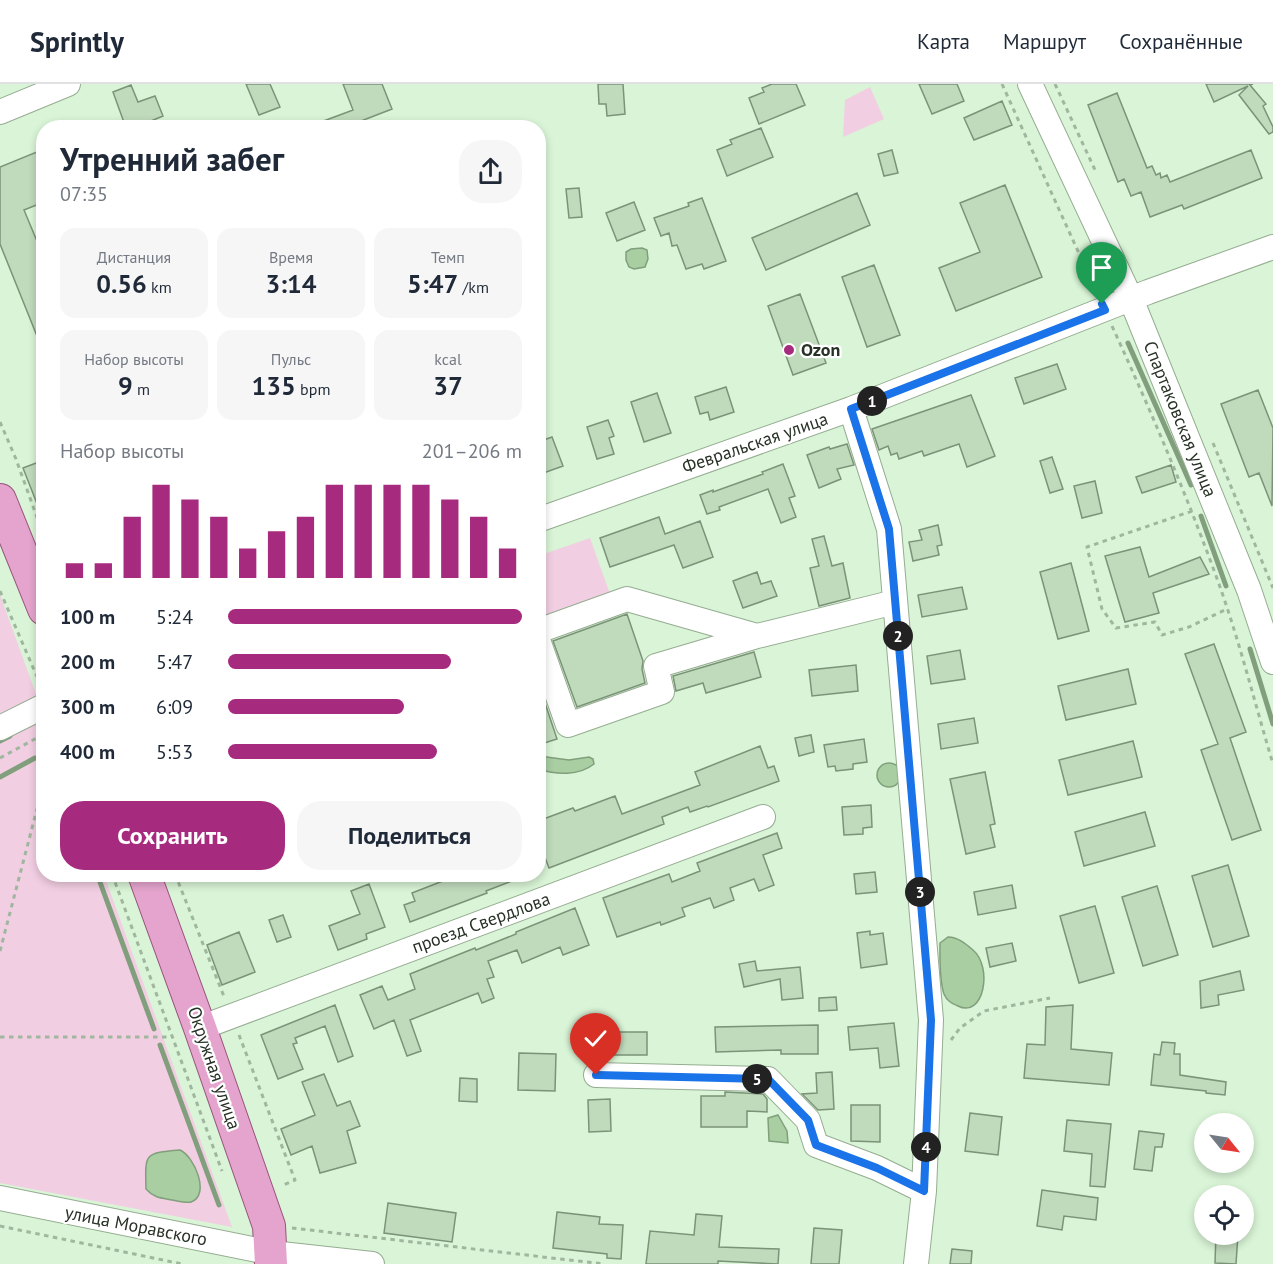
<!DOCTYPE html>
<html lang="ru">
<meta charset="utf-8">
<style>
:root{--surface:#fff;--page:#f6f6f7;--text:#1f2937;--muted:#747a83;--line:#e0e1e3;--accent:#a62b7e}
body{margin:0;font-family:"PT Sans",sans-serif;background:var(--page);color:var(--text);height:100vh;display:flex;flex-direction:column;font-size:22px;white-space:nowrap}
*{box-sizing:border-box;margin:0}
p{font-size:20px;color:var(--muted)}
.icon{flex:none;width:33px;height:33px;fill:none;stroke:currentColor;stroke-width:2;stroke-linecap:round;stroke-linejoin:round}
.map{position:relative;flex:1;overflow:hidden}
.sheet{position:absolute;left:36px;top:36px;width:510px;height:762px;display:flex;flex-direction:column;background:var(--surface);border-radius:24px;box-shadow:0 3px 9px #0003}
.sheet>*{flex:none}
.needle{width:39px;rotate:120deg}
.tools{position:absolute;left:1194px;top:1029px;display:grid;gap:12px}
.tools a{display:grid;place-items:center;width:60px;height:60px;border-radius:50%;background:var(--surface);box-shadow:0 3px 9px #0003;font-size:30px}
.pin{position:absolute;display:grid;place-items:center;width:51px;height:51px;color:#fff;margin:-62px -26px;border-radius:50% 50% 50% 0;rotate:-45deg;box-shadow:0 0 6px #0007}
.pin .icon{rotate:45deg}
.km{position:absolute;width:30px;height:30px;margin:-15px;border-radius:50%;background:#222;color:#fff;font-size:16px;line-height:30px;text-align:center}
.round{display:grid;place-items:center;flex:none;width:63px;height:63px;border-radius:24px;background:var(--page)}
.headline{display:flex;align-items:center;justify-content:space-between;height:102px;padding:0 24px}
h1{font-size:33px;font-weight:600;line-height:45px}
.metrics{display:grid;grid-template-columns:repeat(3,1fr);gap:9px;height:102px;padding:6px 24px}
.metrics div{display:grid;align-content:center;border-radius:15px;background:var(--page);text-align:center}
.metrics b{font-size:26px;font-weight:600}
.metrics small{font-size:16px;font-weight:400}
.metrics p{font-size:16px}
.chart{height:168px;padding:12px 24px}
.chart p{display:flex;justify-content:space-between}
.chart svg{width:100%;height:108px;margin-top:6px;stroke:var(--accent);stroke-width:6}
.primary-button{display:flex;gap:12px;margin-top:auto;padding:12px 24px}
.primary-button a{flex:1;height:69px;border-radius:24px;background:var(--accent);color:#fff;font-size:24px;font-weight:600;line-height:69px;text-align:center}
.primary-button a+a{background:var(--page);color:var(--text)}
ul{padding:0 24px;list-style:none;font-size:20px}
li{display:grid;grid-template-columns:96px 72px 1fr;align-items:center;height:45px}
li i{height:15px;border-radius:8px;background:var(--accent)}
header{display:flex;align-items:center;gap:36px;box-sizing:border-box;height:84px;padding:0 30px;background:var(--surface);border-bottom:2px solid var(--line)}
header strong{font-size:28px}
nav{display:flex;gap:33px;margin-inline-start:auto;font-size:21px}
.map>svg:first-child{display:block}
</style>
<header>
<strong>Sprintly</strong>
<nav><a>Карта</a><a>Маршрут</a><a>Сохранённые</a></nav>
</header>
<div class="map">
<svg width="1273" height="1180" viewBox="0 0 1273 1180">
<rect width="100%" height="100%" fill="#d9f4d6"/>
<path fill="#f2cee2" d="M870,3l14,32 -41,18 2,-37z
M590,454l20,56 -71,25 -1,-63z
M0,511l43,118 1,161 60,1 128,352 -232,-44z"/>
<path fill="#a8cea2" stroke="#819f7c" stroke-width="1.5" d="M642,164l5,2 1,9 -3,8 -11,2 -5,-2 -3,-7v-8l5,-3z
M539,672l30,4 20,-3 4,2 1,5c-15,12 -38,11 -55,5z
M877 691a12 12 0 1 1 24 0a12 12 0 1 1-24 0Z
M948,853c10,0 18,7 25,13 20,17 11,69 -15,56 -7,-3 -11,-5 -14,-12 -5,-15 -4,-36 -4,-51z
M778,1031l9,16 1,12 -19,-2 -1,-23z
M180,1066c14,6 31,45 11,52 -5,1 -13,-1 -19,-2 -11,-2 -18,-2 -26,-11 -1,-36 -2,-36 34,-39z"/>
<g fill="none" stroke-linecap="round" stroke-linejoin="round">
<path stroke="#819f7c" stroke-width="5" d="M1128,259l63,142
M1201,432l25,70
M1250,565l23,75
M0,657l10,-5
M0,693l35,-19
M97,790l57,155
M160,961l59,160"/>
</g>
<path fill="#c0dabc" stroke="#7b9378" stroke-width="1.5" d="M246,0h24l10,23 -21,8z
M343,0h39l10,25 -49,19h-33v-2l43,-16z
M598,0h25l2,30 -18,2 -1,-12h-7z
M772,0h24l9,21 -46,19 -10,-26 15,-6 -2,-4z
M919,0h38l7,17 -32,13z
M1206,0h47l-3,1 16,19 -3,2 10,21v5l-4,2 -30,-39 9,-9 -34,16z
M131,1l7,17 17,-6 8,20 -29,12h-8l-13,-36z
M1117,9l30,75 5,-2 4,9 4,-2 1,5 6,-3 3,7 81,-32 11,28 -78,31 -2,-4 -32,12 -9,-25 -10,4 -7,-17 -6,3 -30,-77z
M1002,17l10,24 -38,15 -10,-22z
M761,44l12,29 -46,19 -10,-26 15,-6 -2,-4z
M44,65v53l-20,8 20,48 -1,93 -43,-107v-77z
M892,66l6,23 -14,3 -6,-22z
M1005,101l37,92 -86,34 -17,-43 41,-16 -20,-49z
M579,104l3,29 -13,1 -3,-29z
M857,109l13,32 -104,45 -14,-32z
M702,114l24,63 -22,8 -2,-5 -16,5 -9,-24 -5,1 -3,-13 -8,3 -7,-18 35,-12 -1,-3z
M634,118l11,28 -28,11 -11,-28z
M874,181l26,70 -33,12 -25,-70z
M800,210l26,69 -33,12 -25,-69z
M1057,280l9,25 -42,15 -9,-26z
M726,303l8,25 -24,8 -2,-8 -8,2 -5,-17z
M1258,306l15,38 -1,78 -13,-33 -10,4 -28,-73z
M657,309l14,40 -27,9 -13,-40z
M971,311l24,61 -28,11 -8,-23 -35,12 -2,-5 -23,8 -2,-6 -6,2 -3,-9 -9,4 -7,-21z
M608,336l6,16 -5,2 5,16 -17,5 -10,-32z
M552,353l11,29 -25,9v-33z
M847,360l7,21 -17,4 4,10 -22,9 -12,-33 22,-8 1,2z
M1052,373l11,32 -13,4 -10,-32z
M44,376v58l-1,1 -20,-51z
M783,380l12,32 -6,2 7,19 -15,6 -13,-34 -49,18 1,3 -13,4 -7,-19 13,-5v2l50,-18 -1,-2z
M1171,381l5,17 -34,11 -6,-16z
M1095,397l7,32 -20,5 -8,-32z
M659,433l6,17 35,-13 13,36 -30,11 -9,-23 -64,22 -10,-29z
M938,441l4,20 -5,1 2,9 -26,6 -4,-19 13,-2 -3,-10z
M824,452l8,30 11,-3 7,35 -31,8 -9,-38 9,-2 -7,-27z
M1140,463l9,30 51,-20 9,17 -56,19 6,20 -34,9 -20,-66z
M1071,479l18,68 -31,8 -18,-67z
M757,488l4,12 10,-3 6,15 -34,12 -10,-27z
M962,503l5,22 -45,8 -4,-22z
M627,530l16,47 -1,8 3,14 -68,24 -24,-66z
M1214,560l32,88 -16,6 31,92 -29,10 -31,-90 17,-6 -33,-90z
M960,566l5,29 -34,5 -4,-28z
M754,568l7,25 -55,16 -3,-10 -27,8 -3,-15z
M856,581l2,26 -46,5 -3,-26z
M1128,585l8,35 -70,16 -8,-34z
M541,607l16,48 -19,6v-53z
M974,634l4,25 -37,6 -3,-25z
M811,651l3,17 -15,4 -4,-18z
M864,655l3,23 -14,2v5l-17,2 -1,-5 -7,1 -4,-22z
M1133,657l9,36 -74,18 -9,-35z
M760,662l8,22 6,-2 5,15 -71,26 -1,-1 -17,6 -2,-5 -26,10 2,7 -115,44 -11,-29v-18l35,-13 2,3 40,-15 7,18 78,-29 -5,-13z
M985,688l10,52 -5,1 5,22 -29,7 -16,-75z
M871,721l1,22 -9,1v6l-19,1 -2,-28z
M1145,728l10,34 -71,20 -9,-34z
M777,749l5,15 -19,7 11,30 -15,6 -5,-12 -24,9 4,12 -20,8 -4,-10 -28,10 3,8 -24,9 -1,-3 -43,15 -14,-39 66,-24 3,8 28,-11 -3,-8z
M1228,781l21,71 -36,11 -21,-71z
M875,788l2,20 -21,2 -2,-20z
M447,790h78v2l-39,15 1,2 -77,29 -6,-17 11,-4 -3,-8 36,-14z
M369,800l16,43 -19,7 1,5 -29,11 -9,-24 31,-12 -9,-23z
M1012,801l4,23 -38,7 -4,-23z
M1157,802l21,69 -35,11 -21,-69z
M1095,822l19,67 -35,10 -19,-67z
M575,824l14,37 -26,10 -3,-8 -38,16 -5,-13 -29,11 6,16 -7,2 7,19 -12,5 -4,-10 -68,27 11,31 -14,5 -13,-36 -20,9 -14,-34 22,-9 6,14 27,-11 -5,-15 65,-26 1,2 40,-16v-2z
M283,831l8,22 -14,5 -8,-22z
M870,847v4l13,-2 4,31 -26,4 -4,-35z
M239,848l16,40 -33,13 -15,-40z
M1012,859l4,18 -26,6 -4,-19z
M755,877l2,10 43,-4 3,31 -21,2 -2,-21 -36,8 -5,-23z
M1240,887l4,19 -26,5 1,10 -18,3 -1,-27z
M836,913l1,13 -18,1v-13z
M335,921l18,51 -15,6 -13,-36 -30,12 2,5 -4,1 10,25 -25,10 -17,-44z
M1073,921l-2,44 41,4 -3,32 -85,-7 3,-34 18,1 1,-38z
M894,939l5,43 -19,2 -2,-20 -28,2 -2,-23z
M818,941v29h-37v-4l-65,2 -1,-25z
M606,948h41v23h-41z
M1162,958l13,1 -1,11h6v21l46,7 -1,13 -19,-2v-2l-55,-6 3,-31 6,1z
M519,969l37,1 -1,37 -37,-1z
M832,988l2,37 -16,1 -16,-16 15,-1 -1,-20z
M324,990l13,32 13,-5 10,25 -13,5 9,32 -36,10 -8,-27 -21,9 -10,-26 34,-14 -13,-33z
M460,994l17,1v23l-18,-1z
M725,1008l38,2 4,5v13l-20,-1v16h-46v-31h24z
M610,1015l1,32 -22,1 -1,-32z
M851,1021h29v37l-29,-1z
M970,1029l32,4 -4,38 -33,-4z
M1067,1036l44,4 -6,63 -15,-1 2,-32 -28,-3z
M1139,1047l25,3 -2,13h-7l-3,24 -18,-2z
M1042,1106l56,8 -2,22 -32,-4 -2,14 -25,-4z
M388,1119l68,10 -4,29 -68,-9z
M557,1128l43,5 -1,7 24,1 -2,34 -14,-1v-4l-54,-6z
M696,1130l26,2 -3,31 60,2 -1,15 -60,-3v3h-72l4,-33 44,4z
M814,1144l28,2 -3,34h-28z
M1216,1150h22l-2,30 -21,-1z
M952,1165l20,2 -1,13h-21z"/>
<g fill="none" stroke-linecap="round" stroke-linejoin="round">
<defs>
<path id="minor" d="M1030,0l101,215 118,291 24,72
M0,28l68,-28
M851,325l38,120 42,491 -7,171 -8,73
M538,436l313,-111 297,-117 125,-45
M538,547l89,-32 130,37
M538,556l30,85 94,-33 -6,-26 101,-30 138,-34
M0,644l44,-22
M200,944l563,-211
M596,991l172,4 40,41 8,25 61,23 47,23
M0,1114l272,55 100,11"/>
<path id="major" d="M0,416l44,109
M144,790l56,154 69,198 2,38"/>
</defs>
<use href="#minor" stroke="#95ad91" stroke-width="26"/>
<use href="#major" stroke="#97547c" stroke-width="34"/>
<path stroke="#a0b69e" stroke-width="3" stroke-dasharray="4.5 4.5" stroke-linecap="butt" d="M1002,0l95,209
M1055,0l41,88
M1112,242c39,85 75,170 107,258 21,59 36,120 54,180
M0,338l16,37 28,78
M1213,359l60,145
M1192,427l-105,36 15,62 14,19 39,-6 7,13 27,-8 38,-18
M0,507l41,95
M0,674l44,-24
M112,790l110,297
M175,790l50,125
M0,867l44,-169
M239,951l56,145 -14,6
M0,953h171
M951,956l9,-12 24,-17 66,-13
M0,1142l182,38
M292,1144l312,36"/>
<use href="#minor" stroke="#fff" stroke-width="24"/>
<use href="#major" stroke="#e5a4cd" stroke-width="32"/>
</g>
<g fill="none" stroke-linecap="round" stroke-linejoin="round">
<defs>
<path id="route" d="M596,991l172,4 40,41 8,25 61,23 47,23 7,-171 -42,-491 -38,-120 254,-99 -3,-6"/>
</defs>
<use href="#route" stroke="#fff" stroke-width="12"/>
<use href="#route" stroke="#1a73e8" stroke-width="8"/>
</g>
<circle fill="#a62b7e" stroke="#fff" stroke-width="2" cx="789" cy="266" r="6"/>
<g text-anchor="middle" stroke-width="4.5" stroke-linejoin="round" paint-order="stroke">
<g font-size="18" font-weight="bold" fill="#273125" stroke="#fff" text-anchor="start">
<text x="801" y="272">Ozon</text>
</g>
<g font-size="18" fill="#273125" stroke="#fff">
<text transform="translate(1180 335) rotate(68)" y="6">Спартаковская улица</text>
<text transform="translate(755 359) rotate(-19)" y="6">Февральская улица</text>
<text transform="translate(481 839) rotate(-20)" y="6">проезд Свердлова</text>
<text transform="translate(214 984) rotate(71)" y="6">Окружная улица</text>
<text transform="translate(136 1142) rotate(11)" y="6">улица Моравского</text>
</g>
</g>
</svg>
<div class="tools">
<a><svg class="needle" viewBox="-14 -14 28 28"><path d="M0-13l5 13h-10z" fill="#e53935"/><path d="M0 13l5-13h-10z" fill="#747a83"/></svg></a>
<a><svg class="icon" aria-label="locate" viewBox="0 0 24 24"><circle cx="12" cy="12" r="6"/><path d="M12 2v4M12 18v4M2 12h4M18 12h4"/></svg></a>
</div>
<div class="pin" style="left:1102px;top:220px;background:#1e9e55"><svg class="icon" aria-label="arrive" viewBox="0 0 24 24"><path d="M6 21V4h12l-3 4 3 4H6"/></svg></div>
<div class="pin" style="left:596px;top:991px;background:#d93025"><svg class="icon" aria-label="check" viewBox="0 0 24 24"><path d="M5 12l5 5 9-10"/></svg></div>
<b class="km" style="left:872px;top:317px">1</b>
<b class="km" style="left:898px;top:552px">2</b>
<b class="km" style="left:920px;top:808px">3</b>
<b class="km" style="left:926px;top:1063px">4</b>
<b class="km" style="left:757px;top:995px">5</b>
<section class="sheet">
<div class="headline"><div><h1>Утренний забег</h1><p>07:35</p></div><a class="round"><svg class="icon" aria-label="share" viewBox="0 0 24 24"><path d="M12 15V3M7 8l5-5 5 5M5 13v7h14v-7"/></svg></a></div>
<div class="metrics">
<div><p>Дистанция</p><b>0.56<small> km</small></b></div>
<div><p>Время</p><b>3:14</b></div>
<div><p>Темп</p><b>5:47<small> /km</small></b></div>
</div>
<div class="metrics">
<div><p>Набор высоты</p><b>9<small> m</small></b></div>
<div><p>Пульс</p><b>135<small> bpm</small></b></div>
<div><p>kcal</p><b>37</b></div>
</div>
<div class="chart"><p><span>Набор высоты</span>201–206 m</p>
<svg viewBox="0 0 160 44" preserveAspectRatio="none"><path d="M5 44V38M15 44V38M25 44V19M35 44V6M45 44V12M55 44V19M65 44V32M75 44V25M85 44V19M95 44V6M105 44V6M115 44V6M125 44V6M135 44V12M145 44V19M155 44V32"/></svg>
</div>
<ul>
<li><b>100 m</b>5:24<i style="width:100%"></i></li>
<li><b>200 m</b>5:47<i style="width:76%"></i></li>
<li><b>300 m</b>6:09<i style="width:60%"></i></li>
<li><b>400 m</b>5:53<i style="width:71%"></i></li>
</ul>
<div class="primary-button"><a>Сохранить</a><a>Поделиться</a></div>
</section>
</div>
